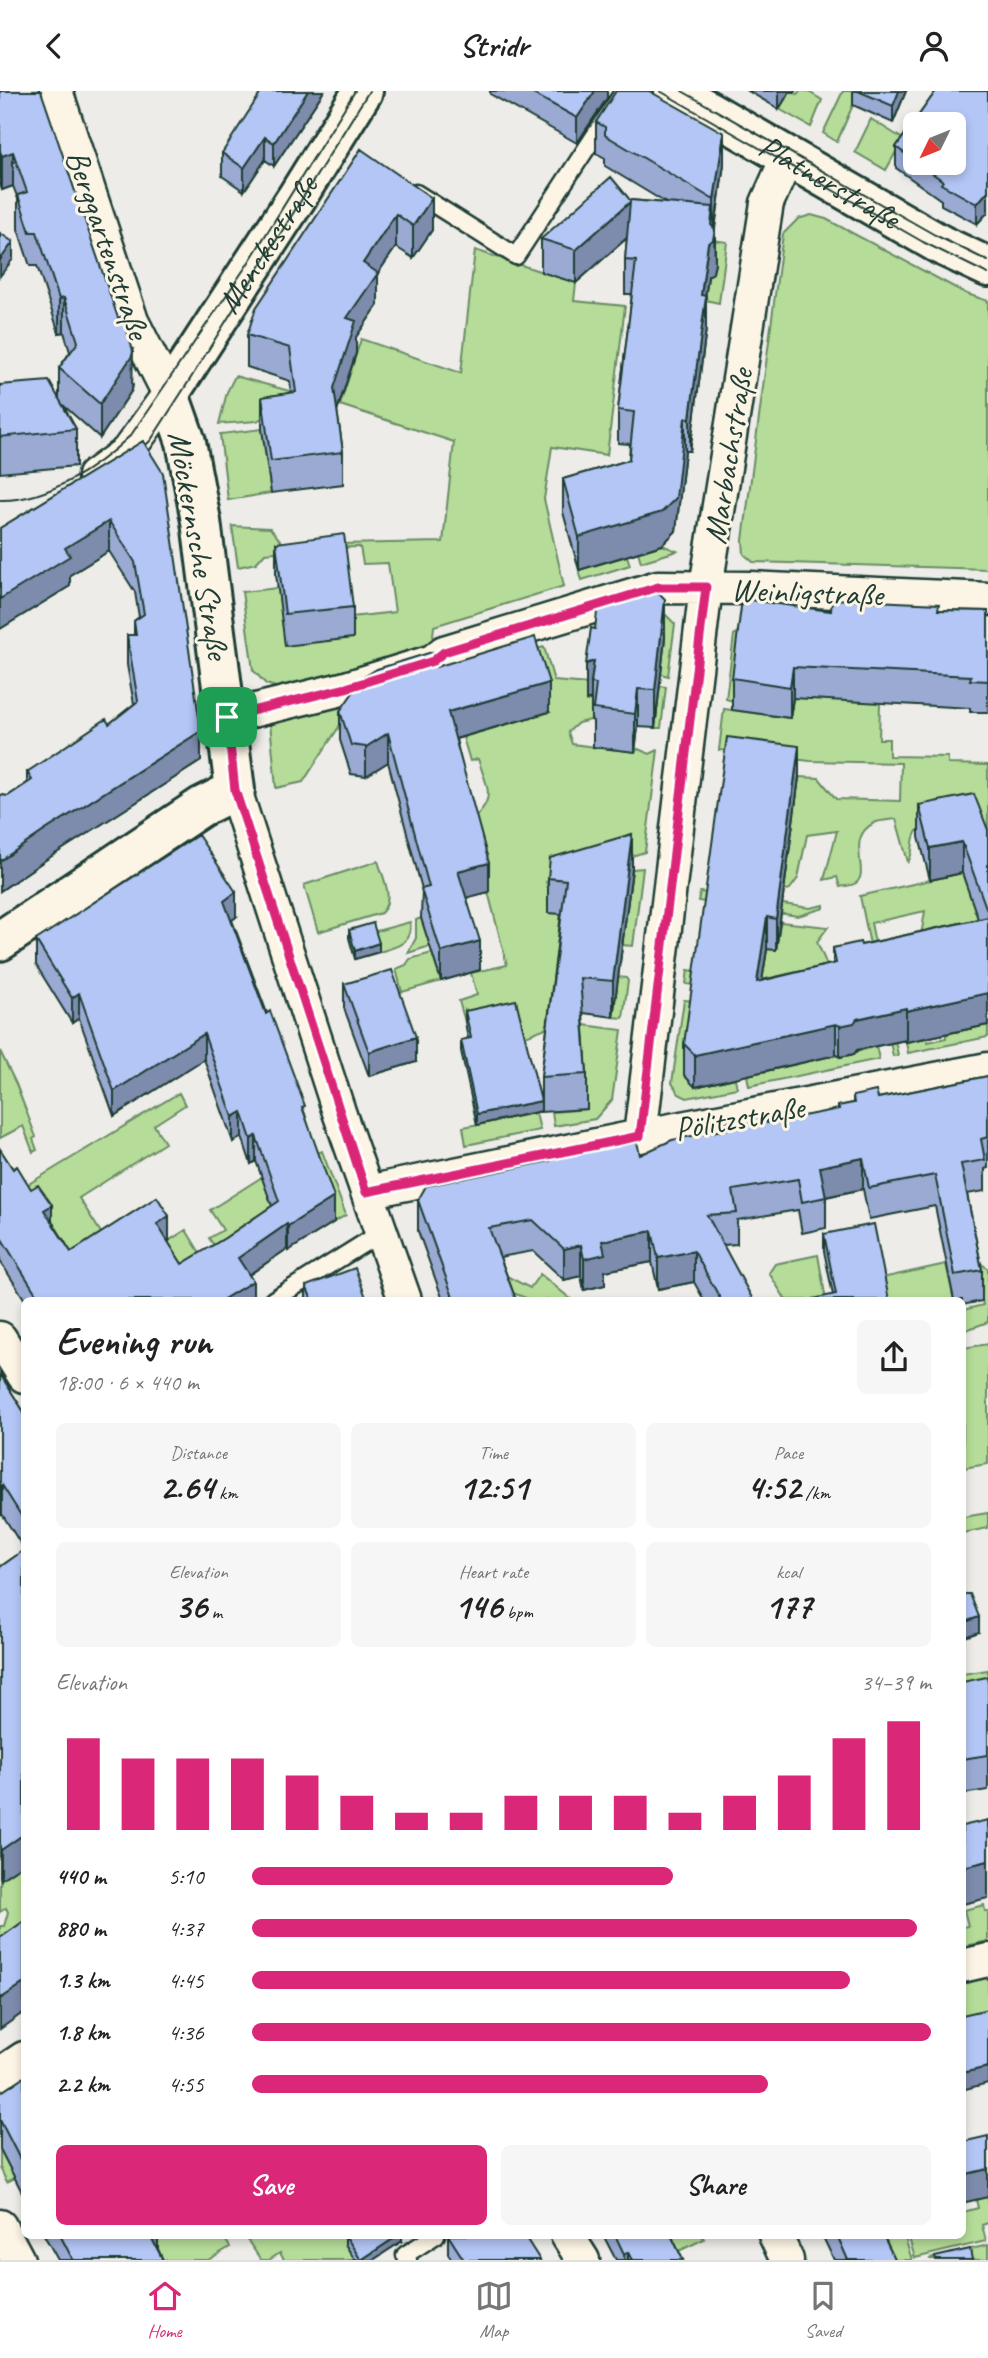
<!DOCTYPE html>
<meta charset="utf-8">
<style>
:root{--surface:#fff;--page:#f6f6f6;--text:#222;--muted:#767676;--line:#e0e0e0;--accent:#db2777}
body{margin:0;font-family:Caveat,sans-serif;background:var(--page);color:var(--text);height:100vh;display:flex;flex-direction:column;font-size:26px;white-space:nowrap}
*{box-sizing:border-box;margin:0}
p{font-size:23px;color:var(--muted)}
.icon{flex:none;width:38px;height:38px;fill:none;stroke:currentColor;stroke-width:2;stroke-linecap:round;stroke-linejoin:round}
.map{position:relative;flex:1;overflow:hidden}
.side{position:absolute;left:21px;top:1206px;width:945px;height:942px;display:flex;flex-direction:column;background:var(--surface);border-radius:10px;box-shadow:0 4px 10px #0003}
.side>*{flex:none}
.needle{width:46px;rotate:227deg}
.buttons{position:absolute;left:903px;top:21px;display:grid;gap:14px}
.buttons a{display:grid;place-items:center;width:63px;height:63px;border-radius:10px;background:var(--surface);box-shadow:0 4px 10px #0003;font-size:35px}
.pin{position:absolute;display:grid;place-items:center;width:60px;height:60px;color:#fff;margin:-30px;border-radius:14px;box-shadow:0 4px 10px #0006}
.round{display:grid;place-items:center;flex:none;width:74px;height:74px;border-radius:10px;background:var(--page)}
.overview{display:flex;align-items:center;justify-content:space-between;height:119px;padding:0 35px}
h1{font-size:38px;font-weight:700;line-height:52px}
.stats{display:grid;grid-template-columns:repeat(3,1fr);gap:10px;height:119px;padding:7px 35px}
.stats div{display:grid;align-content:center;border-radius:10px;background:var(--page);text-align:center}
.stats b{font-size:35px;font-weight:700}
.stats small{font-size:19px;font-weight:400}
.stats p{font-size:19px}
.chart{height:196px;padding:14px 35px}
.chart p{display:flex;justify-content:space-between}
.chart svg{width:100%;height:126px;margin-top:7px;stroke:var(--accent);stroke-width:6}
.cta{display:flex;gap:14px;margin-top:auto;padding:14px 35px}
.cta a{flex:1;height:80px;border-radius:10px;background:var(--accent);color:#fff;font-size:28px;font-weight:700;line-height:80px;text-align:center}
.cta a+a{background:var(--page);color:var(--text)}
ul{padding:0 35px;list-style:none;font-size:23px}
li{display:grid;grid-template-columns:112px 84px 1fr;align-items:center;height:52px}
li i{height:18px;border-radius:9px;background:var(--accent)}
header{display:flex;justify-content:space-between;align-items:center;height:91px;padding:0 35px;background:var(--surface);font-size:32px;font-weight:700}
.dock{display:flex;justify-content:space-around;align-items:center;height:98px;border-top:2px solid var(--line);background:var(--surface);font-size:19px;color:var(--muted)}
.dock a{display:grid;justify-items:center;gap:4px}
.dock .on{color:var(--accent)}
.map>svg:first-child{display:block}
</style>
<header><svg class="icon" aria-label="back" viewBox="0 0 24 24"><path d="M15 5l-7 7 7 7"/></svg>Stridr<svg class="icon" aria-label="person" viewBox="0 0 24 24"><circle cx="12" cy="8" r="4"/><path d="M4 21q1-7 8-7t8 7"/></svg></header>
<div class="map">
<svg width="988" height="2169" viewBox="0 0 988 2169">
<rect width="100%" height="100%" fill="#edece8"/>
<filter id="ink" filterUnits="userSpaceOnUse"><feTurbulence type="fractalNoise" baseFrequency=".0143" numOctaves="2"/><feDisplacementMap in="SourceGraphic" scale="14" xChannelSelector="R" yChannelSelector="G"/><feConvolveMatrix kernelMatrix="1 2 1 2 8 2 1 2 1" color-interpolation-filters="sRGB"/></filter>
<g filter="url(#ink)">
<path fill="#b5dc98" stroke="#6a8c66" stroke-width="2" d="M790,0l7,3 3,-3h7l15,9 -11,27 -32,-18z
M843,0h16l-22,51 -14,-9z
M871,28l32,20 -17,31 -31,-18z
M811,124l15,4 141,75 21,7v268l-235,-7 -9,-8 -1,-14 40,-306 15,-15z
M713,149l14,2 -8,61 -14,-3 3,-24 5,-3z
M475,159l101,33 -2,18 51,5 -18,149 -55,-8 -8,52 20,87 -130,40 -2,21 -153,41 -13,-4 -13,-14 -11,-78 36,-4 73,29 44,-5 -7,-49 -25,1 -3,-17 -40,1 -55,5 -9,10 -18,4 -6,-41 38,2 14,17 159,-3 11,-100 -114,-37 21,-66 100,34z
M235,285l80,22 -27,4 -31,19 -38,3 8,-32z
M262,338l9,64 -43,7 -8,-66z
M662,454l15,6 -36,11 -3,-10z
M627,465l3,9 -48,15 -3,-10z
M666,524l9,9 -7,52 -7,-2 4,-37 -69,-4z
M749,530l131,82 -1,36h10v17l59,1v7l40,1v96l-18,-41 -53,11c-7,10 -2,21 -9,31l-12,-43c-6,1 -16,1 -22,4 -30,15 -3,49 -18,60 -4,3 -11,3 -16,4l-3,-10 -13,3 13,-49 -30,4 -9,43 -8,11 -6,2 15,-114 20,1 17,21 64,2 1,-38 -91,-2 -91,-11 5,-41 66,9 -64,-19 8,-64z
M544,556l10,34 35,3 5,7 -3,29 -13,3 -10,9 4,12 63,8 3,-3 12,5 8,-4 -13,102 -99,30 4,11 16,22 3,108 53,7 -10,70 -17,19 -41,7 -2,-14 35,-3 -26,-87 -38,15 -7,-26 -51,11 -6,-21 18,-6 -6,-22 36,-8 -37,-143c27,-24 18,-32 8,-63l-8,2 -8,-27 45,-77z
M660,595l6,1 -5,41h-6z
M346,612l2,10 -45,69 -27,6 -6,-66 4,-3 51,-8z
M378,770c5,17 17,38 3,52l-63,19 -14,-47z
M643,777l-10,78 -11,-1 10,-76z
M979,778l6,68 -76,13 13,-20 3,-19 -54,12 27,132 -5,1 -33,-160z
M700,801l110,16 14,-3v3l-26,8 -100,-15z
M421,827l9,28 -22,7 8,-15v-18z
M410,831c2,22 -13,25 -31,30l-6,-20z
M780,831l48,5 -11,15 16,37 3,76 4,2 36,-11 3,13 -130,27 -2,-11 36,-8 -18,-70 -79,-13 2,-14 74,12 5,-33 9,1z
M432,862l9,28 -39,11 -6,-23 10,-4 4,-6z
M618,886l8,1 2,3 -5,37 -10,-1z
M684,909l11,1v86l40,-9 2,10 -50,10 -8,-4 -7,-11z
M988,934v12l-80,16 -2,-11 21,-4 1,4 18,-4v-4z
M0,960l16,33 20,53 -3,2 4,11 -4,2 -10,-26 -23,12z
M179,1002l6,12 -31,20 11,18 -86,55 33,52 -41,27 -54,-86z
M536,1022l4,17 -74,15 -3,-18z
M322,1060l24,64 -12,7 -23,-66z
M262,1086l18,52 -55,34 -16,-25 14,-8 -13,-20z
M186,1139l25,41 -86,-3z
M972,1160l6,10 10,8v53l-25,9v-21l20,-5z
M818,1164l8,45h-40l-17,-27 6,-9z
M946,1173l8,36h-68l-4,-22z
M493,1178l37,19 10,-14 32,26h-41l-31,-12z
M988,1253v120l-25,4v-120z
M988,1422v15l-25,5v-16z
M988,1579v48l-25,-22 -1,-22z
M24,1773v70l-24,19v-27h4l4,-14 -2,-4 -6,4v-35l2,2z
M984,1814l1,6h3v30l-19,4 2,10 -6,2 -3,-30 6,-1 -4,-16z
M988,1882v53l-25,6 -1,-53z
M0,2058l15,29 -8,4 -7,-14z
M988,2106v26l-6,2 4,16 -71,17 -7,-23h54l1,-23 15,-4 -2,-9z
M145,2144h77l8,12 -22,13h-50z
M244,2144h115l-14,9 10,16h-71l-4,-7 -11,7h-8z
M669,2144h33l2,4 -27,13z
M877,2144h27l8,25h-27z
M988,2154v15l-59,-1z"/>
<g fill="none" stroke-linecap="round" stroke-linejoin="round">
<defs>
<path id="service" d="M416,102l100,63 108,-165
M273,1209l109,-68
M408,2169l-3,-5 31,-20"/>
<path id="minor" d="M56,0l76,230 37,73 -42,58 -33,24
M227,626l119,-29 87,-27 11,-9 214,-65 92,1 238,11
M235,699l104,322 66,188
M640,1045l66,-549 61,-384 21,-47
M367,1101l273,-56 348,-67
M0,1247l24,38
M962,1875l26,-6
M0,1983l24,-16
M0,2135l18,34
M567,2144l16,25
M775,2144l12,25"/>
<g id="secondary">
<path id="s1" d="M674,0l267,154 47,22"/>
<path id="s2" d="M0,850l201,-134 34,-17 -34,-269 -15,-79 -17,-48 128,-197 66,-106"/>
</g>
</defs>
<use href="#service" stroke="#1f3d34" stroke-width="21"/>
<use href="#minor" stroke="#1f3d34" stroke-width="37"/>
<use href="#secondary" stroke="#1f3d34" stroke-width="44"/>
<use href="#service" stroke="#fcf5e5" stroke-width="16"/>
<use href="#minor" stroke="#fcf5e5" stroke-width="32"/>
<use href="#secondary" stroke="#fcf5e5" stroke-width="38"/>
<path stroke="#1f3d34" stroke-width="2" d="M660,0l263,151 65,32
M682,0l253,144 53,26
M131,369l20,-20 38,-59 180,-290
M0,409c48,1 97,-33 131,-65l116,-170 108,-174"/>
</g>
<path fill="#9aaad3" stroke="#1f3d34" stroke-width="2" fill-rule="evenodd" d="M0,0l133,294 -1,5 -32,48 -37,-33 13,24v37l-76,7v-88l59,14v-31l11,-16 -6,-20 -5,1 -22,-67h-7l-12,-37v-30l-5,-13 -11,4 -2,-5z
M324,0l-50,75 -9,-6 -21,31 -22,-15v-23z
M490,0h117v7l-30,45 -87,-49z
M748,0h47l-1,2 -4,-2 -11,18z
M853,0h53l-13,32 -40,-18z
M936,0h52v121l-11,12 -36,-19v-5l-45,-32v-21zM915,33h39v39h-39z
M596,31l128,42 -9,65v33l-2,11 -5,3 -3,20 1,33 -16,122h-5l-9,80 -14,14 -83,25 -16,-58v-33l66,-19 1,-16 -12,-1v-33l14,-116h-7v-34l2,-22 -51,45 -35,-11v-33l89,-39 36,3 -61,-37v-8l-9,-5z
M361,58l71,81 -19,28 -17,-11 -18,26v32l-22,32v16l-19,58 6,41v32l-72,9 -9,-64v-32l29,-4 -1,-12 -43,-14v-32z
M143,350l58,320 -157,100 -44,30v-96l8,1 19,-13v-11l82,-48 25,-20 -7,-39v-30h7v-14l5,-4 -4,-25 -26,-41 -39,24v11l-70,43v-101z
M276,452l77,64v31l-68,8 -9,-72z
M939,519l49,1v101h-18v-4l-177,-10 -3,20 -58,-8v-32l99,-67z
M665,546l-10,91 -17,-1 -3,25 -42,-5v-26l-2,-1v-21l-5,2v-37z
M436,576l113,45 -93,27 33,153 -22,5 13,73 -39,11 -20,-63 1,-29 -34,-127 -22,14 -15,-2 -11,-34v-29z
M799,686l-23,173 -9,-1 -5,31 71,-16v-16l28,-3 117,-26 -16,-46 -32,7 -11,-43v-32l69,25v195l-82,17v-2l-49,10 -3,4 -14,3 -4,-2 -141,32 -11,-12v-31z
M632,778l-19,148 -30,-4 4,61v35l-46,3v-35l20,-163 -13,-1v-35z
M236,826l-4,3 73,194 29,108 -46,29 -1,-2 -38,26 4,25h-228l-25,-39v-112l13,20 39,52 19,31 98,-11 -1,1 14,22 43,-26 47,-32 -16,-45 -5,3 -9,-27 -9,5 -29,-83 -90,57 -35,-98 -7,5 -36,-58v-25z
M349,839l30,22 -24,7 -6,-21z
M344,893l72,78 -47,14 -25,-68z
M465,920l76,100 -64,14 -16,-74v-11l7,-1 -3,-17z
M988,985v92l-3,1v22l-18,3 15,76v31l-20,4v-5h-8l-19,-94 -66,13 -6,-30 -37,8v31l-24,5 -4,-23 -61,10v24l-14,1 29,55h-48l-10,-18 -36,7 -6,-27 -47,9v14l-21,5 -3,-14 -17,4 -31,-29 -33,6 16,43h-73l-25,-69v-31l130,-39v-7l73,-9 19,10 86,-26v-7l41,1 71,-13v-4l15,-3v-7l25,2z
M824,1143l65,66 -56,-5 -9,-44z
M306,1195l61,14h-61z
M0,1283l24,38v137l-22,-35 -2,2z
M24,1459l-23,329 -1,-2v-310z
M962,1591l26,1v107l-26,4z
M24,1986v119l-24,-47v-56z
M44,2144h114v14l5,11h-105z
M345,2144h57v6l-29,19h-18l-10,-16z
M448,2144l92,25h-88l-4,-6z
M603,2144h68l12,25h-67z
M822,2144h61l12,25h-61z"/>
<path fill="#7d8bac" stroke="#1f3d34" stroke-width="2" d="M308,0h16l-50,75v-23z
M595,0h12v7l-30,45v-25z
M779,0h11l-11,18z
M899,0h7l-13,32v-17z
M724,42v31l-10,68v-32z
M265,46v23l-21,31v-23z
M13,61v34l-11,4v-34z
M988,100v21l-11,12v-20z
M432,107v32l-19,28v-32z
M630,111v33l-54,48v-33z
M713,116l2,55 -2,11 -5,3 -7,52v-33z
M396,123v33l-18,26v32l-22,32v16l-22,67v-32l13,-70 16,-55z
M13,151v17l-13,17v-16z
M706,205v33l-16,122v-33z
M64,207v34l-5,1v-34z
M133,260l-1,39 -32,48v-34z
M685,327v33l-9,80 -14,14 -83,25v-33z
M109,430v30l-39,24v11l-70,43v-30l65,-51z
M665,508v38l-10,91v-38z
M594,570l-3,22v16l-5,2v-37z
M793,576v31l-3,20v-31z
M549,592v29l-101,29v-29z
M638,598v38l-3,25v-38z
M201,640v30l-157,100 -44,30v-30l44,-30z
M388,642v29l-22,14v-29z
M799,655v31l-23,173v-31z
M632,743v35l-19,148v-36z
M962,751v31l-32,7v-32z
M489,772v29l-31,8v-29z
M236,801v25l-12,9v-25z
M767,826v32l-10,64v-31z
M480,850v29l-39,11v-29z
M379,852v9l-24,7v-8z
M79,902v25l-7,5v-25z
M988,902v32l-82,17v-31z
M906,917v32l-49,10 -3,4 -14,3v-31l17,-7z
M836,933v31l-141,32v-32z
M204,943v25l-90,57v-25z
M416,946v25l-47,14v-24z
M541,1010v10l-64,14v-11z
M242,1021v25l-9,5v-25z
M256,1045v25l-5,3v-25z
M863,1067v31l-43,9v-31z
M334,1106v25l-46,29v-25z
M52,1114v25l-8,-20z
M169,1125v25l-12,8v-25z
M287,1133v25l-49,33v-24z
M652,1140v31l-47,9v14l-21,5v-31l18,-18z
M581,1154v31l-17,4v-31z
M694,1160v31l-36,7v-31z
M253,1190v19h-31z
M2,1394v29l-2,2v-30z
M979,1526v15l-17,6v-15z
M24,1743v30l-23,15v-29z
M988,1770v37l-25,6v-37z
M24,1892v29l-24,17v-30z
M988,1976v16l-26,7v-17z
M988,2078v28l-26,6v-28z
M150,2144h8v24z
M399,2144h3v6l-29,19h-12z
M628,2161v8h-4v-6z"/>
<path fill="#b3c6f5" stroke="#1f3d34" stroke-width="2" d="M0,0h41l77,227 5,-2 10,35 -1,5 -32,48 -41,-36 19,-26 -14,-44 -5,1 -22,-67h-7l-12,-37 9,-3 -14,-40 -11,4 -2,-5z
M262,0h46l-34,52 -9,-6 -21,31 -22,-15z
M528,0h67l-18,27z
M616,0h33l75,42 -10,67 -109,-65v-8l-9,-5z
M858,0h41l-6,15z
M936,0h52v100l-11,13 -36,-20 2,-3 -25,-18h36v-39h-39v37l-19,-14z
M361,58l71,49 -19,28 -17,-12 -33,49 15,10 -31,45 9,3 -22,67 9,64 -72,9 -9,-64 34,-5 -6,-44 -43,-13 9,-27z
M611,86l19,23 83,7 -2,18 4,4 -2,11 -5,3 -7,52 5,1 -16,122h-5l-9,80 -14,14 -83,25 -16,-58 66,-19 5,-48 -16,-2 18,-149 -11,-1 5,-58 -54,48 -35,-11z
M0,142l13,9 -13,18z
M49,290l27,48 -76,8v-52z
M143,350l20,32 38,258 -157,100 -44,30v-66l8,1 24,-16 -5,-8 79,-53 3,5 29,-23 -11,-66h9l-2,-14 10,-7 -9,-52 -26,-41 -44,27 5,8 -70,43v-71z
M344,443l9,73 -68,7 -9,-71z
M655,498l10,10 -10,91 -17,-1 -3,25 -42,-5 3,-25 -5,-1 3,-22 -8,3 5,-36 4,1 3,-25z
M742,508l89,12 1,-12 107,5 -1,6 50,1v70l-18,-1 1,-4 -178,-9 -3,20 -58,-9z
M535,546l14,46 -101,29 41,151 -31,8 22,70 -39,11 -20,-63 8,-2 -41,-154 -22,14 -15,-2 -11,-34 24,-34 13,-8 55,-17 4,15z
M727,646l72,9 -23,173 -9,-2 -10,65 79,-19 -3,-15 27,-6 1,3 127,-28v76l-82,18v-3l-49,11 -3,4 -14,3 -4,-2 -141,31 -11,-11z
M974,703l14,36v83l-26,-71 -32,6 -11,-43z
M632,743l-19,147 -33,-3 7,96 -46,3 25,-197 -18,-2 2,-20z
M198,744l38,57 -12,9 42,113 4,-3 35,95 -3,1 32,90 -46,29 -1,-2 -49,34 15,23 -31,19h-182l-40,-64v-87l13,20 4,-3 14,23 7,-4 14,20 -8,5 27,42 86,-55 12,19 -12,8 25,40 43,-26 54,-37 -23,-65 -5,3 -9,-27 -9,5 -29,-83 -90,57 -35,-98 -7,5 -36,-58z
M373,832l6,20 -24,8 -6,-21z
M392,879l24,67 -47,15 -25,-68z
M516,909l25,101 -64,13 -16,-74 10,-2 -6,-27z
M988,985v61l-7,2 4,21 -24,4 21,106 -27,5 -20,-100 -66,13 -6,-30 -43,9 6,30 -24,5 -4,-23 -65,11 4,23 -30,2 45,83 -3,2h-28l-27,-49 -36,7 -6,-27 -50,10 3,13 -21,5 -3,-14 -17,4 -31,-29 -44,8 27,72h-62l-36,-100 8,-14 124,-25 -2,-7 71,-14 2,5 16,-3 3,13 32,-15 55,-11 -1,-7 39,-8 2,9 72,-14 -1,-3 16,-3 -1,-7 23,-5 2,7z
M874,1133l15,76h-76v-1l23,-5 -12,-60z
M355,1177l12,32h-55l-6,-14z
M0,1283l24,38v108l-22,-35 -2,1z
M24,1459v284l-23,16 -1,-2v-281z
M962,1503h8l9,23 -17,6z
M987,1586l1,6v72l-26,4v-77z
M988,1729v41l-25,6 -1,-41z
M24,1830v62l-24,16v-61z
M988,1918v58l-26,6v-58z
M24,1986v90l-24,-47v-27z
M988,2045v33l-26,6v-33z
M60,2144h90l13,25h-90z
M345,2144h54l-38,25z
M448,2144h76l16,25h-76z
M615,2144h56l12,25h-51l-4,-8 -4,2z
M837,2144h46l12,25h-47z
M970,2158l2,11h-36l-1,-3z"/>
</g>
<g fill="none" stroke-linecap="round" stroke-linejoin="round" filter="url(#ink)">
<defs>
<path id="route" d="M658,496h48l-66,549 -274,56 -131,-402 -8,-73 119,-29 87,-27 11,-9z"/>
</defs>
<use href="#route" stroke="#fff" stroke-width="14"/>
<use href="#route" stroke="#db2777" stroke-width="9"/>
</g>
<g text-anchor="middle" stroke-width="6" stroke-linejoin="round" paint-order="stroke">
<g font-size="33" fill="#1f3d34" stroke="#fcf5e5">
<text dy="12" stroke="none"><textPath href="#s1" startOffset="180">Platnerstraße</textPath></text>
<text dy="12" stroke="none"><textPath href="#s2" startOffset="861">Menckestraße</textPath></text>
<text transform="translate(109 153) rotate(71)" y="12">Berggartenstraße</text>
<text transform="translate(727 365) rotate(-81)" y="12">Marbachstraße</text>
<text transform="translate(200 454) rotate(80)" y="12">Möckernsche Straße</text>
<text transform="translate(807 500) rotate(2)" y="12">Weinligstraße</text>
<text transform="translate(739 1026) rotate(-10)" y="12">Pölitzstraße</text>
</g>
</g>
</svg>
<div class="buttons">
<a><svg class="needle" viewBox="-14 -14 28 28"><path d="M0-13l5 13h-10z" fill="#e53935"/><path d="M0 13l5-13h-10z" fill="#767676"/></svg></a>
</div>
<div class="pin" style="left:227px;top:626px;background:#1e9e55"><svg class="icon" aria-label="arrive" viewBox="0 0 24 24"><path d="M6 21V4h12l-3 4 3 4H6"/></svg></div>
<section class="side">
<div class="overview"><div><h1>Evening run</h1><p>18:00 · 6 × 440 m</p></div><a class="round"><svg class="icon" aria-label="share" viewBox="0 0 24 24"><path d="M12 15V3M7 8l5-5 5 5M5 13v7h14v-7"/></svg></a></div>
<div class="stats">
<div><p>Distance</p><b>2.64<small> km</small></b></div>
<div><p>Time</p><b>12:51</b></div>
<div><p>Pace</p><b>4:52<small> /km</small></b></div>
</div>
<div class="stats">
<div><p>Elevation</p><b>36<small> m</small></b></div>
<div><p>Heart rate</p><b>146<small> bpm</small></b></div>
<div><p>kcal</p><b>177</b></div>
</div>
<div class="chart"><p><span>Elevation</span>34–39 m</p>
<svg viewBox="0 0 160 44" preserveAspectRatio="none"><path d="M5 44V12M15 44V19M25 44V19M35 44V19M45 44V25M55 44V32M65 44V38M75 44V38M85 44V32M95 44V32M105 44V32M115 44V38M125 44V32M135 44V25M145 44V12M155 44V6"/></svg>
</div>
<ul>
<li><b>440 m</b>5:10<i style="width:62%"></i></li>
<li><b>880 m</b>4:37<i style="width:98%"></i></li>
<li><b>1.3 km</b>4:45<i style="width:88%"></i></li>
<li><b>1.8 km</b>4:36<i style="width:100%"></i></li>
<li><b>2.2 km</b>4:55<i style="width:76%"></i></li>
</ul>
<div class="cta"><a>Save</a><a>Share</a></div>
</section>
</div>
<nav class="dock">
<a class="on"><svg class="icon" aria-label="home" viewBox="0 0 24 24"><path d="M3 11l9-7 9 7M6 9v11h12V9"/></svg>Home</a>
<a><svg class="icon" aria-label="map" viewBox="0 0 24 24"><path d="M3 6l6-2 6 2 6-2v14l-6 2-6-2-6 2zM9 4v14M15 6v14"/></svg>Map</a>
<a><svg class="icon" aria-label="saved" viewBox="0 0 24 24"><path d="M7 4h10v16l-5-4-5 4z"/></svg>Saved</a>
</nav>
